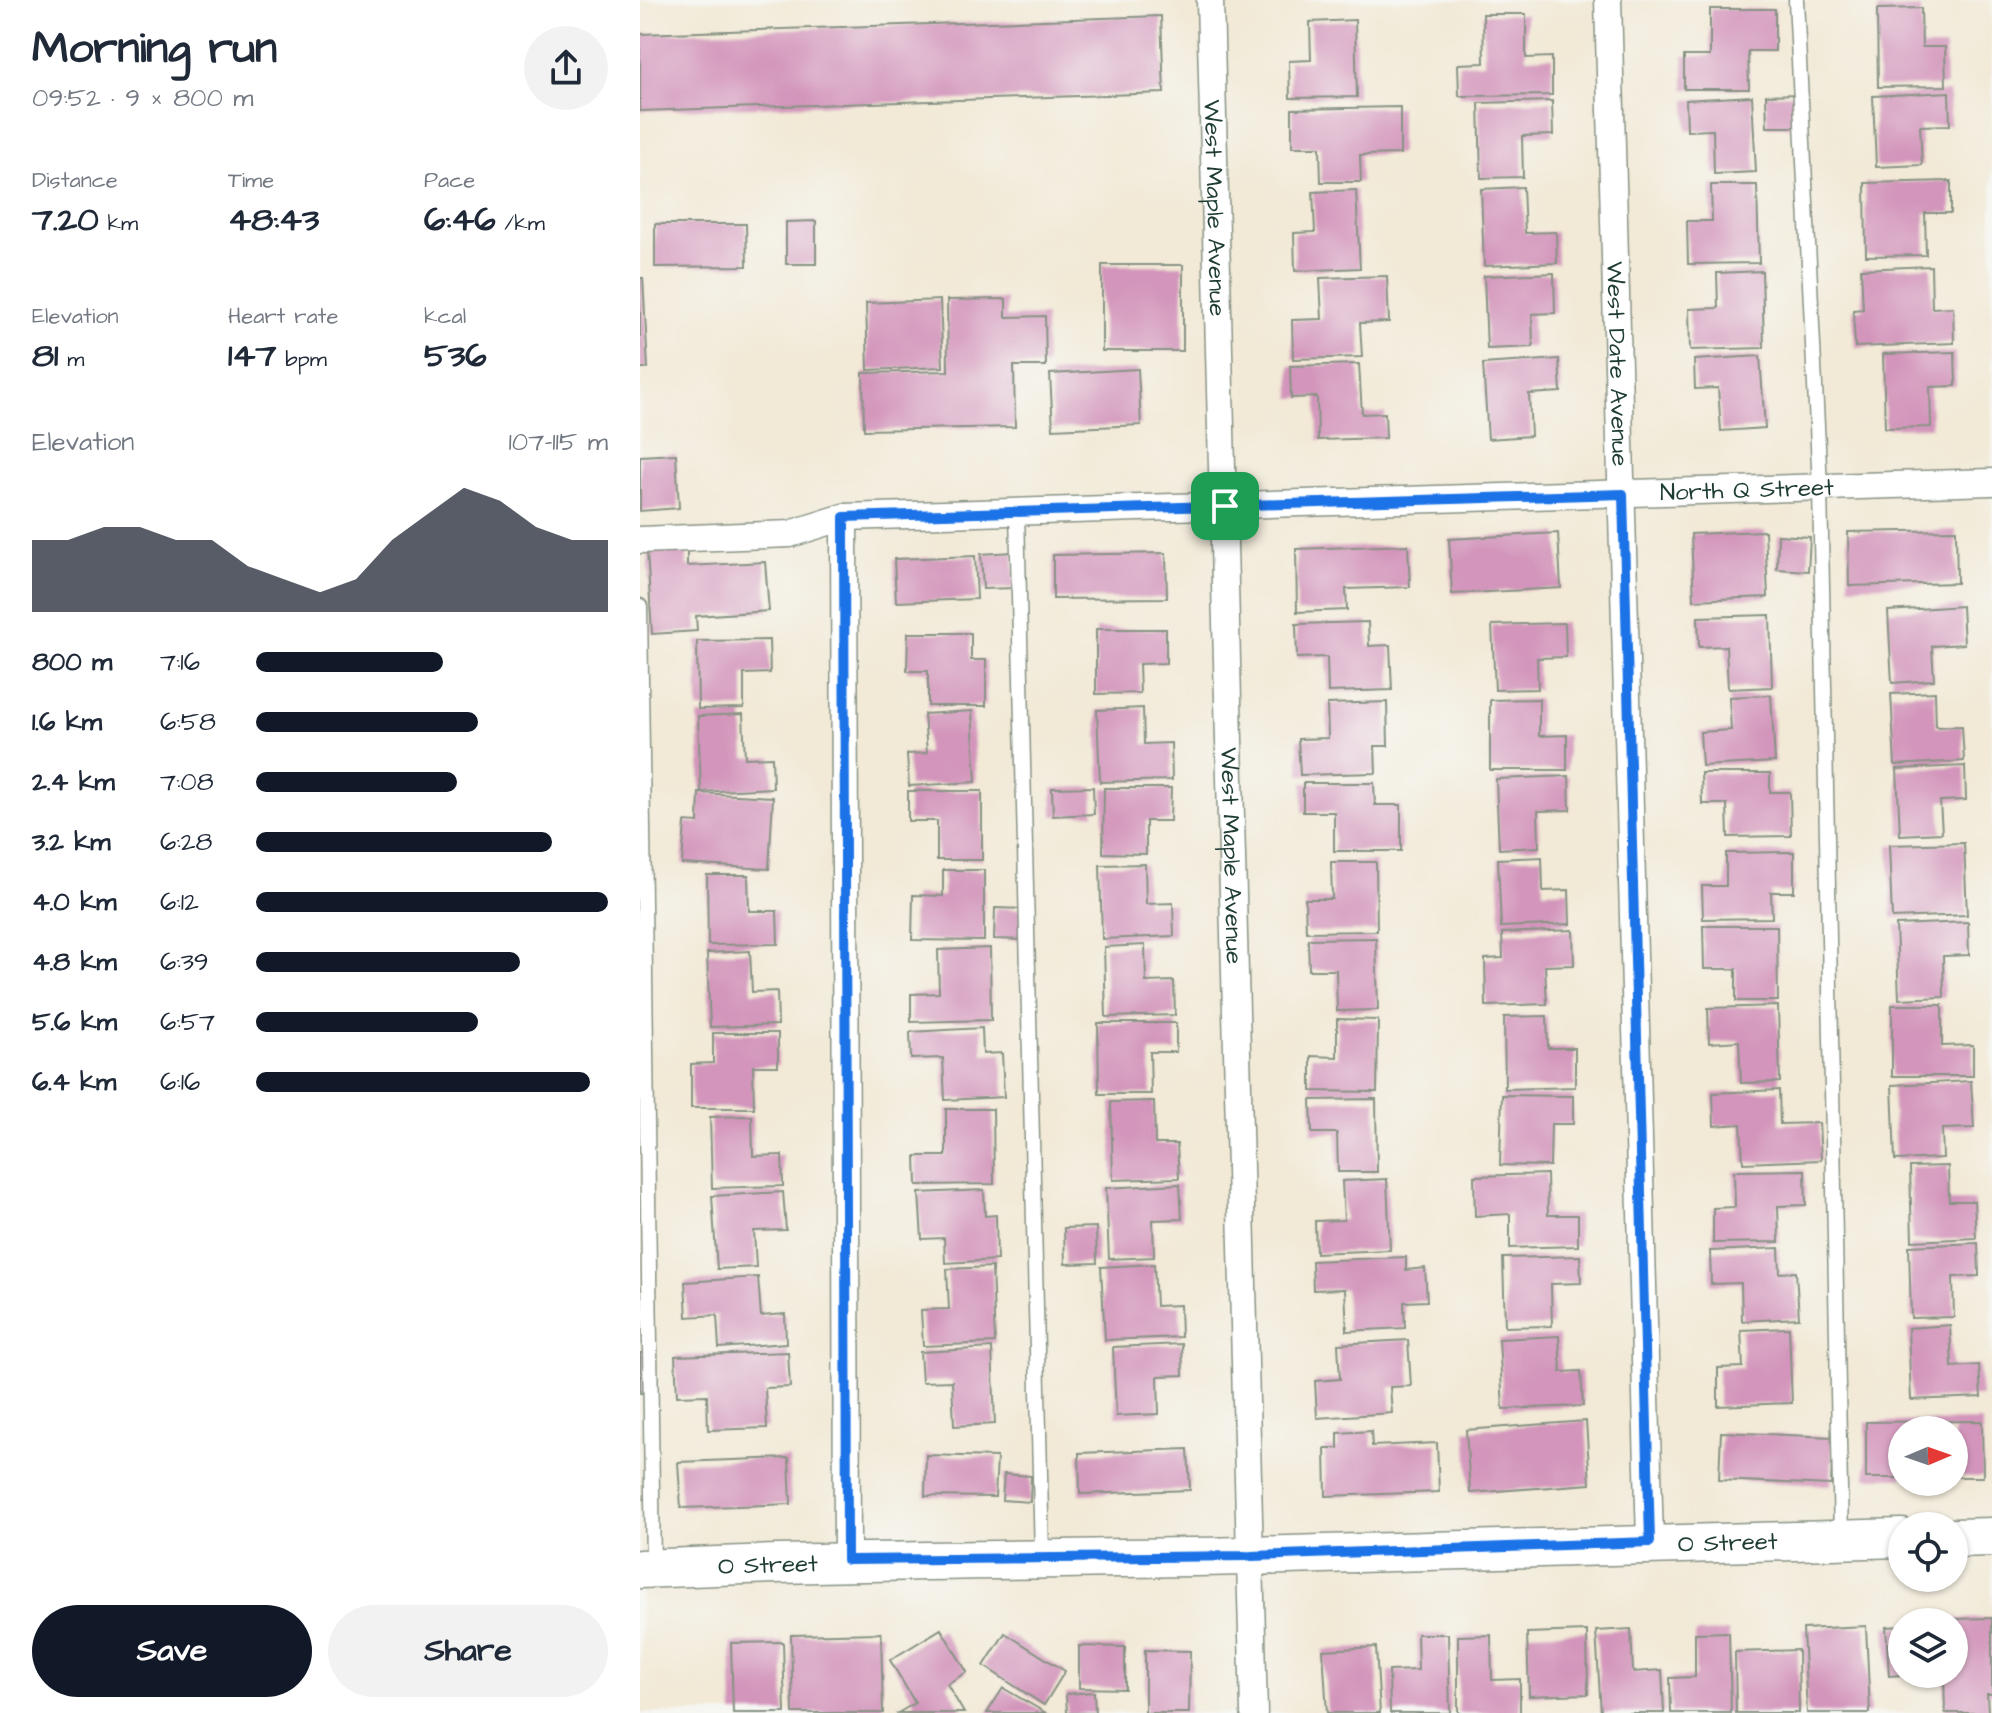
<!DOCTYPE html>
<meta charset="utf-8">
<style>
:root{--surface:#fff;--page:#f2f2f3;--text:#1f2937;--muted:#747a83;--accent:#111827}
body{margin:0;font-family:"Architects Daughter",sans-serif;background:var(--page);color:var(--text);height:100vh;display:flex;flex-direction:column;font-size:30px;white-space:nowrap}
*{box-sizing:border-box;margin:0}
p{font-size:26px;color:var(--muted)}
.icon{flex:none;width:44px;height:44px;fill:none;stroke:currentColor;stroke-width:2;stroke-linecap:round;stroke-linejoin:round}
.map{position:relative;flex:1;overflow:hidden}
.side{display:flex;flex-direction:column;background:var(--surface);width:640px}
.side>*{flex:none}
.needle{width:52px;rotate:88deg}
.controls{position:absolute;left:1248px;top:1416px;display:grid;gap:16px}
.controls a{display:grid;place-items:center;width:80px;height:80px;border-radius:50%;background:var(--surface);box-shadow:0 2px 6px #0004;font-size:40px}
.pin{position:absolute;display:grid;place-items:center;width:68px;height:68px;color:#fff;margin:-34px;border-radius:16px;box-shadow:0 4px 12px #0006}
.round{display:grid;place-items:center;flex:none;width:84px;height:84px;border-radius:42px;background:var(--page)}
.head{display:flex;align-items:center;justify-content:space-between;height:136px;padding:0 32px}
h1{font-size:44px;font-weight:800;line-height:60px}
.figures{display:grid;grid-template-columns:repeat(3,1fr);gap:12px;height:136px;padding:8px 32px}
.figures div{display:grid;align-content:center}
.figures b{font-size:34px;font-weight:800}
.figures small{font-size:22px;font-weight:400}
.figures p{font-size:22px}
.chart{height:224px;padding:16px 32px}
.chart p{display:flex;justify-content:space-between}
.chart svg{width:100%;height:144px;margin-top:8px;fill:var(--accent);opacity:.7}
.cta{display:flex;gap:16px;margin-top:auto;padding:16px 32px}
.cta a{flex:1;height:92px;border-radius:48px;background:var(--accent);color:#fff;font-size:32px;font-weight:800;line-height:92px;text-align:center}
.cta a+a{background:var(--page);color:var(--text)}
ul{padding:0 32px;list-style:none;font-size:26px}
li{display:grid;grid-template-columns:128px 96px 1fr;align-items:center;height:60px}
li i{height:20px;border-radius:10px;background:var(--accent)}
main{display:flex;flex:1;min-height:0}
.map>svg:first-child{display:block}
</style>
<main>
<section class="side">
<div class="head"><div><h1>Morning run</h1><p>09:52 · 9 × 800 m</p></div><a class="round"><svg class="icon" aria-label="share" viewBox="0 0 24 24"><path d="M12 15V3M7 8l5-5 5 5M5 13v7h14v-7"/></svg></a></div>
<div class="figures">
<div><p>Distance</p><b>7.20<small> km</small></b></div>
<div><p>Time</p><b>48:43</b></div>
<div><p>Pace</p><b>6:46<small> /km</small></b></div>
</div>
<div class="figures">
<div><p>Elevation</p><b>81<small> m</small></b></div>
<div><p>Heart rate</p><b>147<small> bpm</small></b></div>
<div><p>kcal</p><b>536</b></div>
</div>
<div class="chart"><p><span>Elevation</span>107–115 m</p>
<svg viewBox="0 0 160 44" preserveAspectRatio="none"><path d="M0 44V22L10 22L20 18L30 18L40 22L50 22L60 30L70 34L80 38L90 34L100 22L110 14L120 6L130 10L140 18L150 22L160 22V44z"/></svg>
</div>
<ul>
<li><b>800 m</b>7:16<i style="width:53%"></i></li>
<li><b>1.6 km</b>6:58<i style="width:63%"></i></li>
<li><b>2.4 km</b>7:08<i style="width:57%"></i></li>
<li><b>3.2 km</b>6:28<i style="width:84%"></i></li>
<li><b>4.0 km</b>6:12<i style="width:100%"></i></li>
<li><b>4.8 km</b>6:39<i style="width:75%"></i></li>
<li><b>5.6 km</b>6:57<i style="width:63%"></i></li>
<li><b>6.4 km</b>6:16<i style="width:95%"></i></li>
</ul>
<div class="cta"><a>Save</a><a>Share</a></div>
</section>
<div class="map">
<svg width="1352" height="1713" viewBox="0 0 1352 1713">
<rect width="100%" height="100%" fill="#f6f6f2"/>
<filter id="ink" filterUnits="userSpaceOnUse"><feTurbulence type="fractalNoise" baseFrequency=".0125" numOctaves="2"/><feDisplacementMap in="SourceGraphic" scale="16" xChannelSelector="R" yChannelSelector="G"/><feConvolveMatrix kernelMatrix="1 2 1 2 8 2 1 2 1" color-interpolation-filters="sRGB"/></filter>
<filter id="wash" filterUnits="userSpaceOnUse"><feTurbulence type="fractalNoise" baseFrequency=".006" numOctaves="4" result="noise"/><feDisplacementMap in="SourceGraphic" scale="32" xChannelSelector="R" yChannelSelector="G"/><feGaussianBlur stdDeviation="1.8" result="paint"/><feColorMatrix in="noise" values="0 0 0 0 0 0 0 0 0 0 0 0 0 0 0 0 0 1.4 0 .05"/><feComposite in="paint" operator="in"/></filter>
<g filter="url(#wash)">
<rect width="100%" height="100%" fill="#f2e9d6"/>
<g id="blocks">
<path fill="#d395bb" d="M1281,8l1,39h23l1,39 -68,1 -1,-78z
M1070,9h65v42h-27l1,38h-65v-33h26z
M843,14h43v44l26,-1v38l-93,1 -1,-32 26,-1z
M521,16l3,77 -524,18v-77z
M715,20l2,77 -67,1 -1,-37 22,-1 -1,-38z
M1309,92l1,33 -30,1 2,39 -46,2 -3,-71z
M1157,94l1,33h-31l-1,-32z
M1112,96l4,76 -42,2 -1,-44 -26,1 -1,-31z
M912,101l1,34 -31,1 1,41 -42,1 -2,-75z
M760,107v47l-40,1 1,27h-40l-1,-35h-28v-38z
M1311,181v32h-26l1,42 -60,1 -1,-73z
M1071,185h46l2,78 -71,1 -1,-43h25z
M883,187l2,46 31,-1 1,31 -73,3 -3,-77z
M716,190l4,78 -65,3 -1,-38 21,-1 -2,-40z
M176,221v43h-30v-42z
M15,224h91l1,42 -92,1z
M462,265h81v86h-81z
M1291,266l1,42 21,-1 1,36 -99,4 -2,-37 10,-1 -2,-40z
M1122,271l2,77 -74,2 -1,-41 29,-1 -1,-35z
M914,273l1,40 -23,1 1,33 -46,2 -3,-73z
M747,276l2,46 -29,1 2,34 -69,2 -1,-39 30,-1 -2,-41z
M0,278h3l5,90h-8z
M366,299v18l39,-1 1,50h-32l1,61 -151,3 -1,-57 85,-2 -1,-71z
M300,300l3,67 -75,3 -2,-67z
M1315,352l1,34 -26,1 1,40 -46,1 -2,-74z
M1120,356l5,72 -44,3 -3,-43 -23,1 -1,-29z
M919,359l2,33 -32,2 2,42 -43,3 -5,-75z
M719,364l3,50 23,-1 1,25 -68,2 -1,-43 -26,1 -1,-32z
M498,369l3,56 -88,4 -3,-55z
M36,454l3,54 -39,3v-55z
M1316,530l1,53 -108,3 -1,-54z
M1125,531l3,66 -74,3 -3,-66z
M918,533l3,55 -109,6 -3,-55z
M1138,535l32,2 -2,34 -31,-2z
M768,545l2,42 -64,2 1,21 -50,2 -1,-63z
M47,548v18l78,-4 4,49 -73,5 1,15 -45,3 -5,-84z
M373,552l2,36 -32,1 -2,-35z
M526,553l1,45 -114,1v-44z
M335,556l2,43 -81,3 -2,-43z
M1322,606l2,38 -32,2 2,34 -42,3 -4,-72z
M1130,615l2,72 -44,2 -2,-43 -27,1 -1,-30z
M728,622l1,24 21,-1 2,45 -64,2 -1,-35 -30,1 -1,-34z
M925,623l1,34 -29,1 1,31 -43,1 -3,-65z
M456,629h70v34l-27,1 1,29 -44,1z
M268,633h63v27h15v46h-58v-35h-21z
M129,640l1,33 -26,1v34l-46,1 -1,-68z
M1295,692l1,35 26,-1 2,35 -69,4 -4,-71z
M1131,695l4,67 -73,4 -2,-34 31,-2 -2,-33z
M899,699v37l28,-1v35h-77v-70z
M747,702l1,44h-13l1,27 -76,2 -2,-36 30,-1 -1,-34z
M503,708l1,36 27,-1 1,37 -72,2 -3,-72z
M332,711l4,71 -67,4 -2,-32 20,-1 -3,-39z
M103,714l2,44 27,-1 1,31 -72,4 -3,-76z
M1325,766l1,34 -26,1 2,32 -42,2 -3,-66z
M1061,773h69v19h20l1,44 -63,1 -1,-33h-25z
M929,776l1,34 -32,1 1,36 -40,2 -3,-70z
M663,783h71l1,22h26v46h-67v-39h-31z
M453,787l1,27 -41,2 -1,-28z
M464,788h67l-1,33h-24v33l-43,-1z
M268,791h74v69h-45v-39h-29z
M59,793l74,4 -4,72 -87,-5 3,-42 13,1z
M1324,843l3,72 -75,3 -3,-73z
M1154,852v40h-23l1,26 -69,1 -1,-33h24v-33z
M902,857l1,34 26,-1 1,34 -69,3 -3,-68z
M691,862h45l1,69 -71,1 -1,-33h27z
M505,864l1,40 27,-1 1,33 -72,3 -2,-74z
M303,870h41v71l-72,-1 1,-45 30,1z
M67,875h41l1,36h28l1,33 -70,1z
M355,908l31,1 -1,31 -31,-1z
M1328,922l1,33 -26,1 1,41 -45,2 -3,-74z
M1063,926h74l1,75h-42v-32h-32z
M933,930l1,35 -29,1 2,38 -61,2 -1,-47 18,-1 -1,-25z
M736,938l2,72 -41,1 -1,-41h-27l-1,-31z
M505,945l1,37 28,-1 1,34 -69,2 -2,-70z
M350,948l1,72 -80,2v-28l28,-1 -1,-43z
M110,951l2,41 25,-1 1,34 -68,2 -3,-74z
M1252,1005h50v41l31,-1v31h-81z
M1138,1006l2,76 -39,1 -2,-42 -30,2 -1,-35z
M907,1016l1,32h27v39l-70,2 -1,-72z
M697,1019l41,1 -1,72 -66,-1v-35l26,1z
M458,1023h78v29h-26l1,42h-52z
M342,1028l1,26 19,-1 2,44 -59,3 -2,-42 -32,1 -1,-27z
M73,1033h65v33h-25l1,42h-63v-44l22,-1z
M1331,1081l3,47 -32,1 1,29 -48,2 -3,-75z
M1139,1090l1,34 39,-1 2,37 -78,3 -2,-39 -27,2 -1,-33z
M862,1095l71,1v28h-22l-1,42 -50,-1z
M736,1099l1,73h-39l-1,-39h-25l-1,-33z
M514,1101l1,43h22l2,34 -66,2 -2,-78z
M306,1109h47l1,75 -77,1 -1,-29h30z
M112,1116l1,40 29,-1 1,31 -71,2 -2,-71z
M1308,1166l1,35h25l2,37 -64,3 -2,-74z
M1165,1170l1,35 -28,1 1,36 -66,1v-35l22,-1 -1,-36z
M907,1174l1,41h30v31l-68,2v-34l-35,2 -1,-40z
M747,1179l3,71 -74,3 -1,-32 29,-1 -2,-39z
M540,1184l2,35 -29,1 1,37 -45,2 -3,-71z
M344,1190l1,26 11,-1 1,45 -52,3 -1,-25 -22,1 -3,-46z
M143,1192l3,38 -32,1 2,36 -39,2 -5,-73z
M456,1227l1,36 -32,1 -1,-36z
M1338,1243l1,33 -26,1 1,40 -43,1 -2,-72z
M1139,1248l1,25 16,-1 3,46 -57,3 -1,-38 -30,1 -1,-33z
M940,1256l1,27 -30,1 1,42 -47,1 -2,-69z
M766,1257v13l19,-2 2,33 -23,1 1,26 -58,3 -2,-42 -32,1 -1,-29z
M514,1264l2,42 24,-1 1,32 -76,3 -4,-73z
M352,1267l3,76 -72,3 -2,-36 28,-1 -2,-40z
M118,1277l3,39 24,-2 1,29 -67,5 -2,-33 -30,2 -2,-35z
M1310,1325l2,42 27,-2 2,32 -70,3 -3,-72z
M1149,1328l3,75 -74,3v-38l25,-1 -2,-37z
M919,1336l2,36 20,-1 2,35 -80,3 -4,-70z
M768,1340l3,46 -21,1 2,26 -75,5 -2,-37 25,-2 -2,-35z
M542,1344l1,31 -25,1 1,38 -43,2 -3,-69z
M352,1348l3,76 -41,2 -2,-45 -30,1 -2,-30z
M148,1352l2,35 -25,1 2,40 -59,2 -1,-35 -30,1 -2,-40z
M0,1353h6l1,40h-7z
M946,1421l4,63 -120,9 -4,-63z
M1342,1421l1,56h-29v-47h-52v48h-36v-56z
M731,1431l1,15 65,-3 2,49 -113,4 -1,-48h13v-15z
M1081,1432l112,5 -2,48 -112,-5z
M548,1449l2,41 -110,4 -1,-41z
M286,1455l71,2 -2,40 -70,-1z
M149,1458l2,46 -110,4 -3,-46z
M364,1474l27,2 -1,26 -28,-2z
M1352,1618v76h-5l1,19h-43l-1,-39h10v-55z
M1226,1626l4,87h-63l-4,-84z
M1262,1626v49l-13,1 -3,-49z
M301,1629l26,43 -20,12 17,29h-66l17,-10 -25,-43z
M991,1629l2,43 29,-2 2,43h-63l-5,-82z
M947,1631l1,63 -59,2 -2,-63z
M1089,1632l2,81h-60l-1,-35 25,-1v-44z
M241,1633l2,80h-90l-2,-78z
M365,1633l60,38 -21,34 -60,-39z
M777,1634h31l2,79h-60l-1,-42 29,-1z
M851,1635l1,45 28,-1v34h-62v-77z
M143,1642l2,71h-52l-2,-70z
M439,1646l46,1v42l-46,-1z
M736,1647l4,66h-53l-4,-63z
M505,1650l45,1 -1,62h-44z
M1158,1650l1,63h-63l-1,-61z
M363,1688l43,25h-59z
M454,1692l1,21h-28l-1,-19z"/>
</g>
</g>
<g filter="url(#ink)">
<use href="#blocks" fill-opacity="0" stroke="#889385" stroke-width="2"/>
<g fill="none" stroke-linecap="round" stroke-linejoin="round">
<defs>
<path id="lane" d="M1156,0l24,487 21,1052
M377,512l25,1046
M0,606l13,962"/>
<g id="street">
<path id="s1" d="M570,0l44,1713"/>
<path id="s2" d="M968,0l42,1542"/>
<path d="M204,517l3,1043"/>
<path id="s3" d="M0,540l150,-6 54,-17 1148,-35"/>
</g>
<g id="secondary">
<path d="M1314,1538l38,-1"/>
<path id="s4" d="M0,1569c203,-9 406,-9 609,-13 218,-4 435,-14 653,-18"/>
</g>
</defs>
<use href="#lane" stroke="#889385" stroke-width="17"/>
<use href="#street" stroke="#889385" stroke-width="29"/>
<use href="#secondary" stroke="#889385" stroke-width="41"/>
<use href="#lane" stroke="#fff" stroke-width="14"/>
<use href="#street" stroke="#fff" stroke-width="26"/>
<use href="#secondary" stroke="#fff" stroke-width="38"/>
</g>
</g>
<g fill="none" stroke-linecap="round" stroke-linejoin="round" filter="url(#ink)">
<defs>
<path id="route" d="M983,494l27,1048 -399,14 -404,4 -3,-1043z"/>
</defs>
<use href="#route" stroke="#fff" stroke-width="16"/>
<use href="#route" stroke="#1a73e8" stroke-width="10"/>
</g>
<g text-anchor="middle" stroke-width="6" stroke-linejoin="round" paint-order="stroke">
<g font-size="24" fill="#1f3d34" stroke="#f6f6f2">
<text dy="8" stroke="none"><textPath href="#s1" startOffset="208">West Maple Avenue</textPath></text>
<text dy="8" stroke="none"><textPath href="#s2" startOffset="364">West Date Avenue</textPath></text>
<text dy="8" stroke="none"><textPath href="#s3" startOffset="1110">North Q Street</textPath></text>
<text dy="8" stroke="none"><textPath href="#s1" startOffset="856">West Maple Avenue</textPath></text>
<text dy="8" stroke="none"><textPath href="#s4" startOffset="1088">O Street</textPath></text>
<text dy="8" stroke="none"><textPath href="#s4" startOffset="128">O Street</textPath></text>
</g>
</g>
</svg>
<div class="controls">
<a><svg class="needle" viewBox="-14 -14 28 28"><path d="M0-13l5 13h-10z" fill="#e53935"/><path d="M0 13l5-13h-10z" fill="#747a83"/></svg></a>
<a><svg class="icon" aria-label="locate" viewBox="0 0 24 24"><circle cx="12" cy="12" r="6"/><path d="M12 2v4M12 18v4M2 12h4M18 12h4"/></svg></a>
<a><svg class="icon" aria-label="layers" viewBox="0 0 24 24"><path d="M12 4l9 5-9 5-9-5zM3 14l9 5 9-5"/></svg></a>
</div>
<div class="pin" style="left:585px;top:506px;background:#1e9e55"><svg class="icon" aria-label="arrive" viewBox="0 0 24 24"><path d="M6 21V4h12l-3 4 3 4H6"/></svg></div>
</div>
</main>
